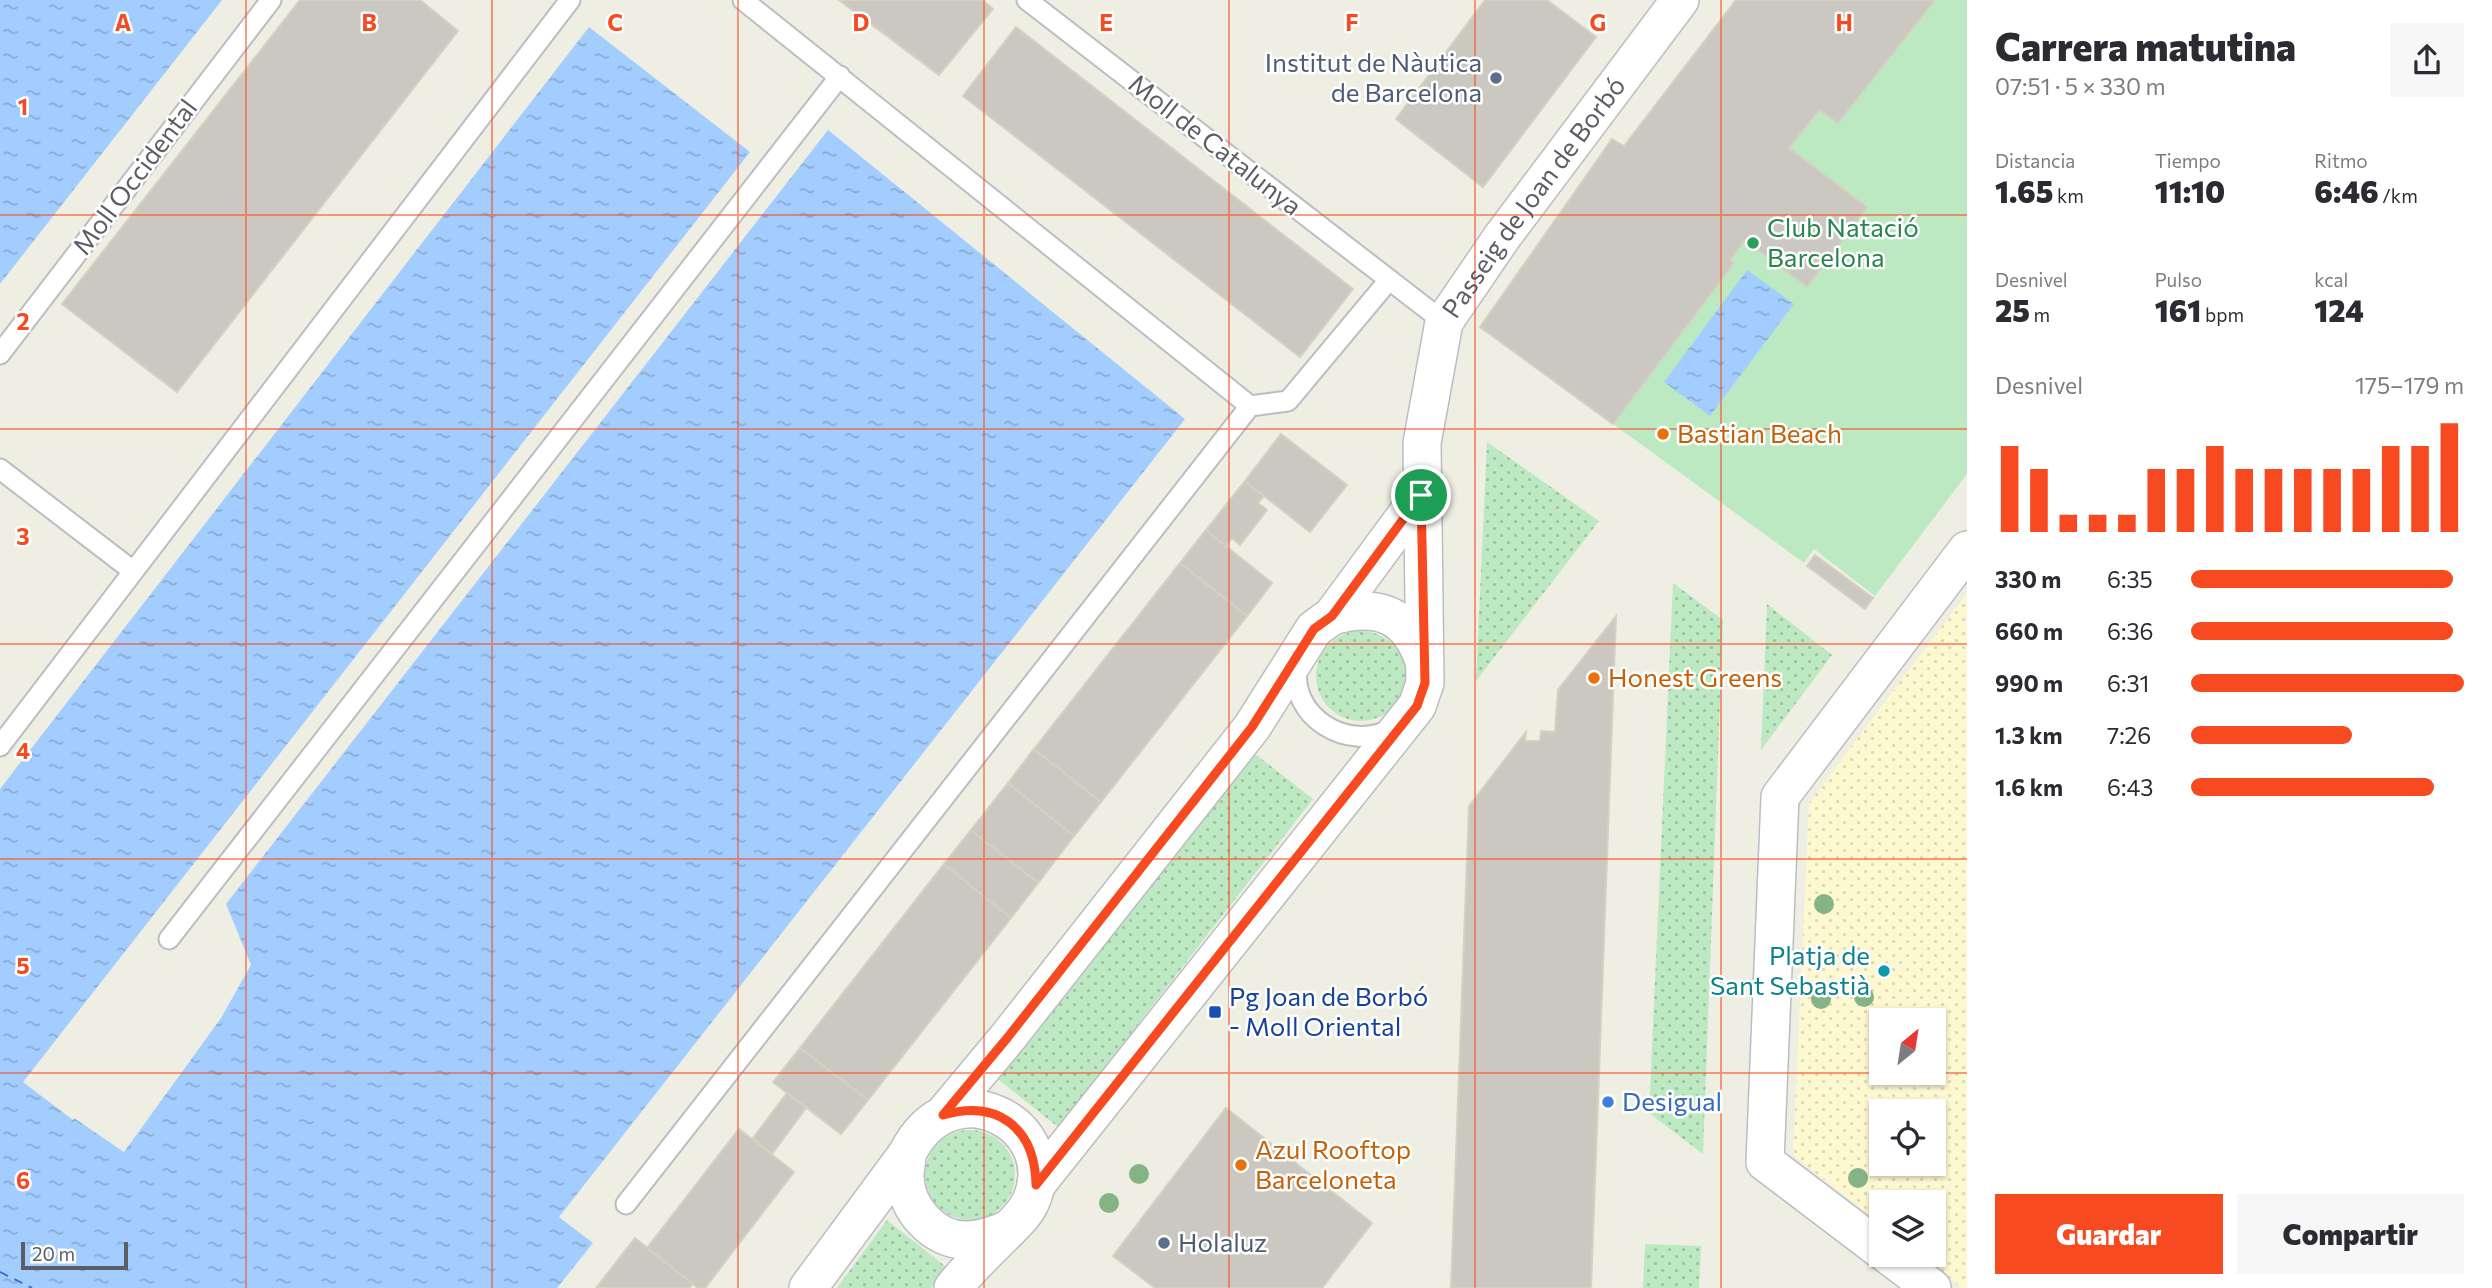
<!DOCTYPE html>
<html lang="es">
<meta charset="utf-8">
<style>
:root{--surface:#fff;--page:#f7f7f7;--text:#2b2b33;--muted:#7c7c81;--accent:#f74a21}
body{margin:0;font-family:Commissioner,sans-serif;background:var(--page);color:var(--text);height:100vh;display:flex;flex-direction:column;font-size:26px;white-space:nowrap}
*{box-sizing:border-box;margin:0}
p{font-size:23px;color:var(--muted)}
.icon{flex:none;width:38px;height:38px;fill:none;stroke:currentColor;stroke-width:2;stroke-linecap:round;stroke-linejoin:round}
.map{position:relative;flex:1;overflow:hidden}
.sheet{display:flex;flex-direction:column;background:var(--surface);width:525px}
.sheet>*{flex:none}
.needle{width:46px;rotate:30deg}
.controls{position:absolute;left:1869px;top:1008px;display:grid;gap:14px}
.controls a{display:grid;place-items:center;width:77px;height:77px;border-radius:0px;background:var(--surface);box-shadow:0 2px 5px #0004;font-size:35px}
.scale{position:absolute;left:21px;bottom:18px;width:107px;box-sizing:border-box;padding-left:7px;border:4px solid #5b5f65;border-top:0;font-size:19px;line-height:24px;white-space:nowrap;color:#5b5f65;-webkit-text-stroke:5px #fff;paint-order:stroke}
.pin{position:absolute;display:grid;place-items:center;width:60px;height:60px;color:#fff;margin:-30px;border:4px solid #fff;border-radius:50%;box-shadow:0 2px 7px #0007}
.round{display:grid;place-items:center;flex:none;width:74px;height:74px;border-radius:0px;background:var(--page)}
.head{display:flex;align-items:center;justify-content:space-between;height:119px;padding:0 28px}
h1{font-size:38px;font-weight:800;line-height:52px}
.figures{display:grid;grid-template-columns:repeat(3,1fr);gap:10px;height:119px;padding:7px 28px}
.figures div{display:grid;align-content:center}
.figures b{font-size:30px;font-weight:800}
.figures small{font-size:19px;font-weight:400}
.figures p{font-size:19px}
.chart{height:196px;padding:14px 28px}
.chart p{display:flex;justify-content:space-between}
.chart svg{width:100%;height:126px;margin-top:7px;stroke:var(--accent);stroke-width:6}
.action{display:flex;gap:14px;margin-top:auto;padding:14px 28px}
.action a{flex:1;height:80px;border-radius:0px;background:var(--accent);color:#fff;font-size:28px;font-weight:800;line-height:80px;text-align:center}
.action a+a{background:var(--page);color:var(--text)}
ul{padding:0 28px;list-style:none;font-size:23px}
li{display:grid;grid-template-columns:112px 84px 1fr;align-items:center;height:52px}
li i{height:18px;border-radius:9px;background:var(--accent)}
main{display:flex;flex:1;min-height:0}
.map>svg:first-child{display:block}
</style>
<main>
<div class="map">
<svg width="1967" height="1288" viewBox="0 0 1967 1288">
<defs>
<pattern id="green-dots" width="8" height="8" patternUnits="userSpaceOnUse" patternTransform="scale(1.75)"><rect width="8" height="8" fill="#bde9c2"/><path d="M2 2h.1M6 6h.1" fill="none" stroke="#9dc0a1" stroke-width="1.8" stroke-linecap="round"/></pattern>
<pattern id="sand-dots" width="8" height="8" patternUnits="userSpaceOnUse" patternTransform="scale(1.75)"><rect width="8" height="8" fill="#fdf8d0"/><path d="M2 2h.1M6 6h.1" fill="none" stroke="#dbd7b5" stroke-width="1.8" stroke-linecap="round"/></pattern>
<pattern id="water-ripples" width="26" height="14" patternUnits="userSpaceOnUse" patternTransform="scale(1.75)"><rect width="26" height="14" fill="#a3cdff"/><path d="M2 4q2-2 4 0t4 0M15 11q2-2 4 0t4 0" fill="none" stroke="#88aad2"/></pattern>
</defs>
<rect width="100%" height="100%" fill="#efeee3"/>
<path fill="url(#green-dots)" d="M1487,442l112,79 -123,160z
M1673,583l50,37 -20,534 -54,-41z
M1767,604l65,51 -71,95z
M1316 676a45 45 0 1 1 90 0a45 45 0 1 1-90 0Z
M1254,753l59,46 -255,328 -60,-48z
M925 1175a45 45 0 1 1 90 0a45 45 0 1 1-90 0Z
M887,1220l59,47 -15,21h-94z
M1645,1244l56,2 -2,42h-56z"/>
<path fill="url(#sand-dots)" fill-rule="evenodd" d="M1967,593v695h-5l-42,-33h14v-53h-53v22l-88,-69 16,-352zM1881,1020h53v53h-53zM1881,1111h53v53h-53z"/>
<path fill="#bde9c2" d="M1736,0h231v474l-92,122 -61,-47 -10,14 -324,-236 132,-188 12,7z"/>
<path fill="url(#water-ripples)" d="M0,0h222l-222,284z
M589,27l161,125 -727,930 50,38 1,-2 50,34 97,-134 30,-53 -25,-61 602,-774 357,289 -626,798 34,26 -36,45h-557v-499z
M1747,270l47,34 -84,112 -46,-34z"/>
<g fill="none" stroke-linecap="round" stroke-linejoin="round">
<path stroke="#3c72cd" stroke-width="2" stroke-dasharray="9 7" stroke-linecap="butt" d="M0,1272l32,16"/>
</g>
<path fill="#cac8c0" stroke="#d5d1c1" stroke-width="2" d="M300,0h120l38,31 -281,361 -115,-88z
M839,0h143l11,9 -54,66z
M1485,0h62l49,37 -113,150 -87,-68z
M1736,0h199l-97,123 -19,-13 -30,38 78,59 -60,80 -62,-47 -15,20 4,3 -121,161 -133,-97 132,-188 12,7z
M1016,27l337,262 -53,68 -337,-261z
M1281,434l66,51 -37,47 -65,-51z
M1245,481l19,15 -6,7 9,7 -27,35 -8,-7 -6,8 -20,-16z
M1206,530l66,53 -25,33 -67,-53z
M1815,555l58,43 -8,11 -58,-43z
M1180,563l67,53 -146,186 -67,-53z
M1616,616l-25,672h-140l18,-482 57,-74 -1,9h15l1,-10 14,1 3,-42z
M1034,749l67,53 -27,34 -66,-53z
M1008,783l66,53 -36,47 -67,-53z
M971,830l67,53 -27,35 -67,-54z
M944,864l67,54 -143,182 -68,-52z
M800,1048l68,52 -27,34 -68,-52z
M787,1093l19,15 -34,46 -19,-16z
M1226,1108l146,115 -50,65h-167l-42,-32z
M739,1129l55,43 -89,116h-7l-51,-40z
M635,1238l58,46 -4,4h-93z"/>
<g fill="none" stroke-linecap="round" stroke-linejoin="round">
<defs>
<path id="lane" d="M743,0l507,406
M1027,0l417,322
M0,354l271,-354
M0,469l133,102
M1298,663c-12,53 51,91 95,65
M0,746l570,-746
M169,939l671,-863
M626,1204l624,-798 38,-5 101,-121"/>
<g id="street">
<path d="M1332,616c46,-13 76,-2 92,45"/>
<path d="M943,1115l65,-78 244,-310 62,-98 18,-13 89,-121"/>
<path d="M907,1154c0,7 -2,15 -2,22 0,32 29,65 62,64 15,0 28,-5 42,-11"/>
<path id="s1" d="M1036,1185l381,-479 8,-23 -3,-240 22,-121 58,-85 178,-237"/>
<path d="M1881,1250l-116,-88 15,-365 187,-247"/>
<path d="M1888,1255l44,33"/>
<path d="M808,1288l99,-134c45,-91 157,-28 124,47 -5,12 -14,20 -23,29 -19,19 -39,38 -55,58"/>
</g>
</defs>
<use href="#lane" stroke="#bbbdc3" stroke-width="23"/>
<use href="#street" stroke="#bbbdc3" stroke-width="40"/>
<use href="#lane" stroke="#fff" stroke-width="19"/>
<use href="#street" stroke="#fff" stroke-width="37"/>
</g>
<g fill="#84b386">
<circle cx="1824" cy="904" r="10"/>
<circle cx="1864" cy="997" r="10"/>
<circle cx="1821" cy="999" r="10"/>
<circle cx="1139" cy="1174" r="10"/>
<circle cx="1858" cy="1178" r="10"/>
<circle cx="1109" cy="1203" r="10"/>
</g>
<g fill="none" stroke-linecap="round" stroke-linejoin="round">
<defs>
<path id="route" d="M1421,495l4,188 -8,23 -381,479c-1,-57 -38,-86 -93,-70l65,-78 244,-310 62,-98 18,-13z"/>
</defs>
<use href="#route" stroke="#fff" stroke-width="14"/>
<use href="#route" stroke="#f74a21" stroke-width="9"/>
</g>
<path fill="none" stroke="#f74a21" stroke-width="2" stroke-opacity="0.55" d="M246,0v1288M492,0v1288M738,0v1288M984,0v1288M1229,0v1288M1475,0v1288M1721,0v1288M0,215h1967M0,429h1967M0,644h1967M0,859h1967M0,1073h1967"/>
<g fill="#5c6f8a" stroke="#fff" stroke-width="2.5">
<circle cx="1496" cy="78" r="7"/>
<circle cx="1164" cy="1243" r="7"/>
</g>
<circle fill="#2e9e5b" stroke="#fff" stroke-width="2.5" cx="1753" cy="243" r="7"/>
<g fill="#e8710a" stroke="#fff" stroke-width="2.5">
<circle cx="1663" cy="434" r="7"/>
<circle cx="1594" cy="678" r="7"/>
<circle cx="1241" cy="1165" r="7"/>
</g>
<circle fill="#0f9aa8" stroke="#fff" stroke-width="2.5" cx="1884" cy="971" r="7"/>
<rect fill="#1a4fb4" stroke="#fff" stroke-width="2.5" x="1208" y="1005" width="14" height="14" rx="3.5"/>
<circle fill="#3f7fe0" stroke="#fff" stroke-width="2.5" cx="1608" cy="1102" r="7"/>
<g text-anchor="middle" stroke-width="5" stroke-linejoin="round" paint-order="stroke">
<g font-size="26" fill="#4e5e75" stroke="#fff" text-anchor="end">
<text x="1482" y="72">Institut de Nàutica<tspan x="1482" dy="30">de Barcelona</tspan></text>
<text x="1178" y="1252" text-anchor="start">Holaluz</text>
</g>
<g font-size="26" fill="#5b5f65" stroke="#fff">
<text transform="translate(1215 145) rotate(38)" y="9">Moll de Catalunya</text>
<text transform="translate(135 177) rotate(-53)" y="9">Moll Occidental</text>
<text dy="9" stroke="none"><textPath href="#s1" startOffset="1153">Passeig de Joan de Borbó</textPath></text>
</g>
<g font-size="26" fill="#27864d" stroke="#fff" text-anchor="start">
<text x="1767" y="237">Club Natació<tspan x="1767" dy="30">Barcelona</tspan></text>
</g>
<g font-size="26" fill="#c56008" stroke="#fff" text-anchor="start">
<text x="1677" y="443">Bastian Beach</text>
<text x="1608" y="687">Honest Greens</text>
<text x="1255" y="1159">Azul Rooftop<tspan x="1255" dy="30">Barceloneta</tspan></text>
</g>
<g font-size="26" fill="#0d838f" stroke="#fff" text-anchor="end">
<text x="1870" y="965">Platja de<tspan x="1870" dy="30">Sant Sebastià</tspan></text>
</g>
<g font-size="26" fill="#164399" stroke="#fff" text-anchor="start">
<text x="1229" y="1006">Pg Joan de Borbó<tspan x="1229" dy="30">- Moll Oriental</tspan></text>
</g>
<g font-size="26" fill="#366cbe" stroke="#fff" text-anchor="start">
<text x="1622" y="1111">Desigual</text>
</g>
</g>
<g font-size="23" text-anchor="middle" font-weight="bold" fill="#f74a21" stroke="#fff" stroke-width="5" stroke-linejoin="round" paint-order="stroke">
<text x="123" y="31">A</text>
<text x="369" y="31">B</text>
<text x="615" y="31">C</text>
<text x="861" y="31">D</text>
<text x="1106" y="31">E</text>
<text x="1352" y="31">F</text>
<text x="1598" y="31">G</text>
<text x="1844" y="31">H</text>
<text x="23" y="115">1</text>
<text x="23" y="330">2</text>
<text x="23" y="545">3</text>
<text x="23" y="759">4</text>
<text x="23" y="974">5</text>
<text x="23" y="1189">6</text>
</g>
</svg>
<div class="controls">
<a><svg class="needle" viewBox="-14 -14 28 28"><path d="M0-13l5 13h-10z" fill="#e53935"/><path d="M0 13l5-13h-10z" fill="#7c7c81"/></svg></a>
<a><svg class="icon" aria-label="locate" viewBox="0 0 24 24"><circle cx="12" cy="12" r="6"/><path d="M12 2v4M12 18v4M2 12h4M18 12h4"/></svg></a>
<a><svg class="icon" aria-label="layers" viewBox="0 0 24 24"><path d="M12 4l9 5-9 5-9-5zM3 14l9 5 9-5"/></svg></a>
</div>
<div class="scale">20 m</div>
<div class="pin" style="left:1421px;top:495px;background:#1e9e55"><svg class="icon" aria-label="arrive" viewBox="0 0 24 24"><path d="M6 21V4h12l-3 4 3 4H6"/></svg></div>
</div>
<section class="sheet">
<div class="head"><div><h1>Carrera matutina</h1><p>07:51 · 5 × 330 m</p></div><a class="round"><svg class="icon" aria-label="share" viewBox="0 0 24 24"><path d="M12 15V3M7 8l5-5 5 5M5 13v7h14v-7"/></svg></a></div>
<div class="figures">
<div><p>Distancia</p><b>1.65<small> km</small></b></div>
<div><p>Tiempo</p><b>11:10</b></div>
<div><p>Ritmo</p><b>6:46<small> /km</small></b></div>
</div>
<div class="figures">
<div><p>Desnivel</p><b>25<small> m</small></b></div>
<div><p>Pulso</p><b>161<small> bpm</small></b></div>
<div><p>kcal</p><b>124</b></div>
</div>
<div class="chart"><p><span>Desnivel</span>175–179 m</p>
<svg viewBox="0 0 160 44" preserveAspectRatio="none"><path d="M5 44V14M15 44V22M25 44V38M35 44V38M45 44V38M55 44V22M65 44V22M75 44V14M85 44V22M95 44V22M105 44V22M115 44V22M125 44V22M135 44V14M145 44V14M155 44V6"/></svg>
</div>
<ul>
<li><b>330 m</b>6:35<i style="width:96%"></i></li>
<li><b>660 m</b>6:36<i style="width:96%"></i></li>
<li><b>990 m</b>6:31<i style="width:100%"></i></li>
<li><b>1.3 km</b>7:26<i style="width:59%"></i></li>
<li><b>1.6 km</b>6:43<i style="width:89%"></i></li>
</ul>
<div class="action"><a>Guardar</a><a>Compartir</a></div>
</section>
</main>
